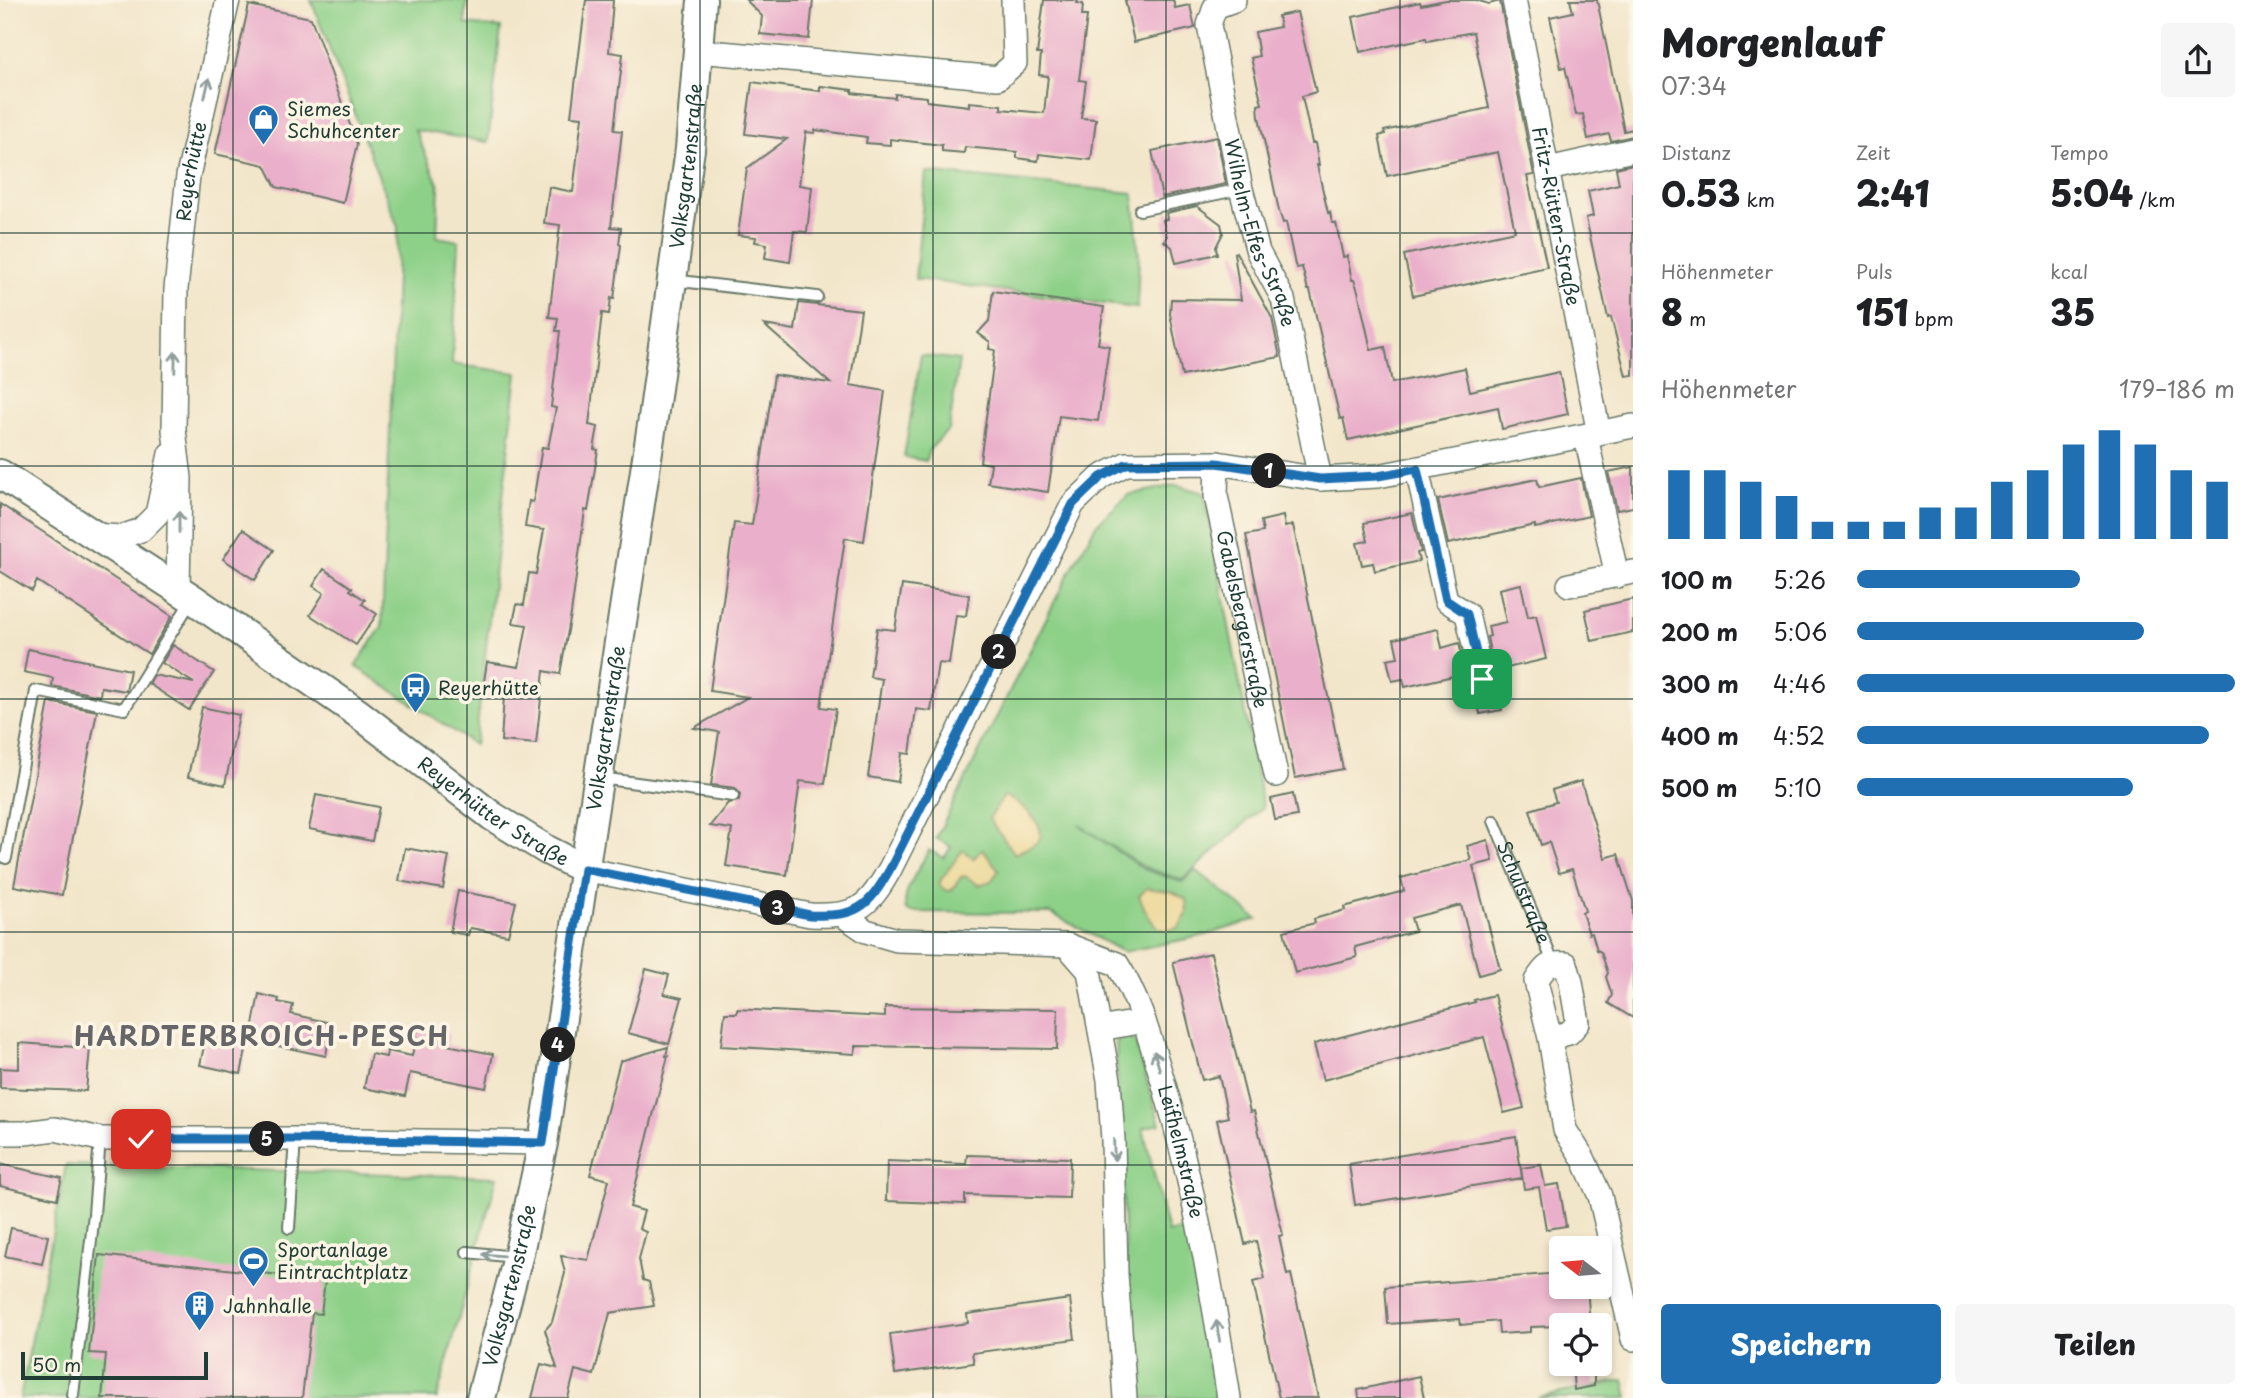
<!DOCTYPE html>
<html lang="de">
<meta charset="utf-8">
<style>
:root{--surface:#fff;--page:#f6f6f6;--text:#202124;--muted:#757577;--accent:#1f6fb2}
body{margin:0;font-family:"Playpen Sans",sans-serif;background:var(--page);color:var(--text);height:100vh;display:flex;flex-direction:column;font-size:26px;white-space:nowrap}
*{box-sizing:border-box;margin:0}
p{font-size:23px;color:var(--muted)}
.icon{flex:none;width:38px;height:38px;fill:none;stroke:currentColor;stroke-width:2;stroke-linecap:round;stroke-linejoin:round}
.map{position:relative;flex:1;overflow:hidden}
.drawer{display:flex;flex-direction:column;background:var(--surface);width:630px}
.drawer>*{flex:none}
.needle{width:46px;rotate:286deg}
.controls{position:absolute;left:1549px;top:1236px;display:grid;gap:14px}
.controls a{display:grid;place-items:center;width:63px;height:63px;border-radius:7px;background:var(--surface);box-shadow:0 4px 10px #0003;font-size:35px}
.scale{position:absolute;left:21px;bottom:18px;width:187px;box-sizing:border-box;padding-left:7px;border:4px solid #1f3d34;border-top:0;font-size:19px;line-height:24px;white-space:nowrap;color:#1f3d34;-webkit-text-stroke:5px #fcf5e5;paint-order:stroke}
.pin{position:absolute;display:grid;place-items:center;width:60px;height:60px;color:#fff;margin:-30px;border-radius:14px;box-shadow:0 4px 10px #0006}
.km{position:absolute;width:35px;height:35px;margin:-18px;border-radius:50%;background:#222;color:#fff;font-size:19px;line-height:35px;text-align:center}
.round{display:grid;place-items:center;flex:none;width:74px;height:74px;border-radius:7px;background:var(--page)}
.headline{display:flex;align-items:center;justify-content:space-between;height:119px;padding:0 28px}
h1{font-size:38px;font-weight:800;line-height:52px}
.metrics{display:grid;grid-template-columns:repeat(3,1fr);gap:10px;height:119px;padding:7px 28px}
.metrics div{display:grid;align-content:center}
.metrics b{font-size:35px;font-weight:800}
.metrics small{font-size:19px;font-weight:400}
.metrics p{font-size:19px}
.chart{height:196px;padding:14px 28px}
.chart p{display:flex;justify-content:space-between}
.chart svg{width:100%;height:126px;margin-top:7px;stroke:var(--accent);stroke-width:6}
.action{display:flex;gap:14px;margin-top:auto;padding:14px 28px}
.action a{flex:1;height:80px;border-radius:7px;background:var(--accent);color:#fff;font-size:28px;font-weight:800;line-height:80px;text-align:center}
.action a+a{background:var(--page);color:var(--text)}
ul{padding:0 28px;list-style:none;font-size:23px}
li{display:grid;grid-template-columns:112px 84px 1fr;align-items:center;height:52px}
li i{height:18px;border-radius:9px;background:var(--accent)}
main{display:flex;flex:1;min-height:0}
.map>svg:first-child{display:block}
</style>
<main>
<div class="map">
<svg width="1633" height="1398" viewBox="0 0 1633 1398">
<rect width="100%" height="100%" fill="#fcf5e5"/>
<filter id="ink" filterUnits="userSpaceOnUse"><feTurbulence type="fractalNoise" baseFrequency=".0143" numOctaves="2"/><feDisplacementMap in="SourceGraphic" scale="14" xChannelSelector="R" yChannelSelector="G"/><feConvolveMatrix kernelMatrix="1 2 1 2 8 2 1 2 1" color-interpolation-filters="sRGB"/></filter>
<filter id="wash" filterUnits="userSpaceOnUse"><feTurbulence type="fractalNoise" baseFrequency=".00686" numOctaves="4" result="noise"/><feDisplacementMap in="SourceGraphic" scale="28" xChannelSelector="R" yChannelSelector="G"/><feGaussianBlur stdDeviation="1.57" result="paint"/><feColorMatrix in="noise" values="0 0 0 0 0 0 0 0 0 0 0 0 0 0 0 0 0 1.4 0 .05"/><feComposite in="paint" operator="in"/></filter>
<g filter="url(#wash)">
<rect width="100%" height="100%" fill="#f2e6ca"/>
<path fill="#8dd088" stroke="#56865e" stroke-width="2" d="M311,0h156l-2,24 36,4 -13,114 -73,-12 24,56 -2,51 22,4 -7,123 65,9 -42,372 -120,-79 27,-39 16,-400z
M926,172l207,21 6,64 -2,51 -222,-29z
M921,355l38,5 -10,69 -20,21 -3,11 -22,-4z
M1176,485l28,8 59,314 -81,73 -38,-13 -66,-43 65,45 39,13 14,-12 61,49 -51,16 -83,17 -72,-39 -141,-1 -4,-2c-5,-19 15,-44 23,-60l15,8 7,-11 -15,-9 134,-267 26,-46 32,-30z
M1122,1038h10l3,3 25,83 -17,4 25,105 20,-5 31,170h-84l-9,-124 -10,-232z
M66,1165l431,12 -60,221h-417z
M1624,1380l4,18h-90l85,-18z"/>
<path fill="#eeda9e" stroke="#868c69" stroke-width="2" d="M1004,796c14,3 44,30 35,44 -5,7 -17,9 -24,14l-26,-35z
M982,849l17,21 -8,11 -12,4 -14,-9 -4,1 -9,13 -5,1 -7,-5v-5l23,-31 10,9z
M1147,888l26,4 13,7 1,15 -8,13c-24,12 -32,-13 -40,-31z"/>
<g id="blocks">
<path fill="#eaafca" d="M586,0h27l-4,52 14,2 -9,76 8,1 -11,96 10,1 -2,16 2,1 -7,54 -3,-1 -2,16 -7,-1 -13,112 9,2 -4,22 4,1 -10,61 -3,-1 -14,104 -11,60 -16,-3 -8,73 -35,-3 3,-45 -22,-2 5,-32 32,5 8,-42 -14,-2 4,-19 7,1 5,-32 7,1 8,-44 -19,-3 4,-26 4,1 9,-55 6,1 8,-40 -5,-1 9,-76h-4l2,-13 -9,-1 11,-92 -16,-2 5,-36 24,5 9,-75 -11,-1z
M746,0h67l-4,39 -49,-5 2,-18z
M1044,0h34l-1,3 6,1 -1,12h5l-8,64 7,1 -5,37 15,1 -5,41 -52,-6 -1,7 -21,-3v-6l-52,-5 -1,6 -22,-2v-6l-52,-6v6l-24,-2 1,-6 -52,-7v3l-9,-1 -7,53 13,2 -5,45 -13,-1 -4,31 -25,-4 2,-14 -12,-2 1,-5 -18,-2 9,-67 40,-29 -42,-5 7,-52 68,9v-5l32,4v3l43,5v-4l32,3v4l42,5v-4l32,3v4l43,4 4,-37 -9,-1 2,-21h-4z
M1125,0h48l2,8 15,-3 5,23 -61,14z
M1446,0h30l13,4 11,-3 34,174 -7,1 20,91 -134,29 -9,-41 111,-24 -17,-79 -111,24 -8,-40 6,-2 -1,-3 105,-23 -16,-76 -46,9 -1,-3 -66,14 -7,-35 67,-15 1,3z
M1570,0h27l27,131 9,-2v7l-22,5 -2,-7 -21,5 -5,-25 -7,1 -11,-48 -4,1 -11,-51 23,-5z
M249,5l62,13 46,126 -14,59 -67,-16 -11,-22 -50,-11z
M1297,12l19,80 -14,4 10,47h3l4,22h-2l11,48 2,-1 2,11h4l7,34 4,-1 5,24h2l4,11 13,59 14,-3 7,36 73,-15 5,23 89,-19 9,42 -66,15 -4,-22 -150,33 -5,-22 -3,1 -30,-129h-2l-6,-23 -5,1 -2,-3 -9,-43 -3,1 -4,-12 -20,-94 -1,-12 4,-1 -11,-46 8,-2 -4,-24 25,-5 -2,-11z
M1217,137l9,47 -64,13 -10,-46z
M1633,164v211l-7,1 -15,-59 -3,1 -22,-100 7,-2 -5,-25 31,-7 -3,-16z
M1197,206l24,18 2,9 -7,14 1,7 -41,9 -4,-16 -8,-6 3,-4 -4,-17 4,-1 -1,-6z
M1236,252l36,66 8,39 -98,19 -12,-62 1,-15 70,1 -7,-47z
M993,291l111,16 -6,37 11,2 -11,75 -39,-5 -11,76 -60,-9 3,-19 -11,-2 15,-112 -6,-1 1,-7 -12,-9 11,-12z
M799,303l62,7 -11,75 35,6 -21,150 -19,-3 -24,169 15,2 -11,75 -25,-3 -13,94 -61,-9 6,-37 -22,-3 18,-23 11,-2 1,-7 -5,-6 -24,-3 8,-53 -25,-4 54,-31 -38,-6 24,-168 18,2 22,-150 56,8 -66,-58 31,5z
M1633,467v40l-16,3 -9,-38z
M1581,478l8,38 -54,12v-3l-87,19 -10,-44 99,-21 2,8z
M0,504l172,112 -23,38 -112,-73 -5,10 -32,-20z
M1412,513l9,39 -4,1 2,8 -44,10 -2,-8 -11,2 -5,-22 11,-2 -4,-18z
M1283,516l2,11 8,-2 50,244 -48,9 -49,-243 17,-3 -2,-11z
M243,529l31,21 -19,30 -32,-21z
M324,569l28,19 -2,2 15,10 -3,4 15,10 -21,31 -46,-30 14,-22 -11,-7z
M1521,584l7,33 8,-2 10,44 -52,12 -7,-34 3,-1 -2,-10 18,-4 -7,-33z
M902,585l67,10 -3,21 -10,-1 -7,49 -11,-1 -7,48 -15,-2 -6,45 -8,-1 -4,29 -30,-5 14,-98 -12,-2 7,-49 18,2z
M1633,599v33l-41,9 -7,-31z
M1438,629l4,19 17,-5 7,30 -61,14 -2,-8 -11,2 -5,-22 11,-2 -4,-18z
M173,645l41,27 -25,38 -40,-26 5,-9 40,8 -32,-20z
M28,649l102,21 -4,21 -25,-4 -1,9 -48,-10 1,-8 -29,-6z
M1496,681l6,29 -22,4 -5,-24 11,2 6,-3z
M49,702l48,9 -35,184 -48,-9z
M202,707l37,8 -14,70 -37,-8z
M1581,781l24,77 13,-4 15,47v117l-25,-15 4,-8 -6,-18 2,-4 -7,-21 -4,-2 -5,-17 -3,1 -7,-21 3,-2 -13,-42 -13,4 -10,-31 -8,3 -11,-35 26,-8 -4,-12z
M1293,794l4,22 -22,4 -4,-21z
M316,795l63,12 -7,34 -63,-12z
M1488,840l5,21 -20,5 27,103 -21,6 -18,-70 -50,13 4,13 -60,16 2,10 -62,16 -11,-42 31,-8 -1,-4 31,-9 -1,-3 60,-16 -3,-13 70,-18 -4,-14z
M405,848l44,8 -6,33 -44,-8z
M458,891l58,11 -8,33 -38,-7 -2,7 -18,-3z
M1211,953l39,159 4,-1 29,124 -4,1 8,39 4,-1 27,124h-39l-26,-116 12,-3 -9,-38 -11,3 -28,-124 11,-3 -9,-41 -17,4 -29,-118z
M646,969l23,6 -5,19 18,4 -13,46 -41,-11z
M259,994l20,5 -1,3 15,3 -2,9 40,9 -5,33 -76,-16z
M1494,995l30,113 -20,5 -20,-76 -161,43 -9,-36 161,-42 -1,-2z
M885,1007l173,2 -1,40 -201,-3 -1,8 -134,-8 4,-33h12v-4l148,8z
M418,1025l31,8 -2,12 46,9 -7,34 -76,-15 -5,23 -41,-8 7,-34 15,3 1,-6 25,5z
M207,1032l41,8 -7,34 -41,-9z
M19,1043l71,5 -4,43 -86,-3v-20l19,1z
M668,1047l-2,9h2l-38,151 14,4 -5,18 7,3 -7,27 4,21 6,2 5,24 -44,7 -16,62 -19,-5 -7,28h-36l9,-34 16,4 -12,-38 7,-8 13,-49 -4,-17 27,4 21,-80 -19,-5 30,-114z
M1516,1136l6,42 -167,27 -6,-41z
M967,1155l103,3 -1,40 -104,-3v9l-79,-3 1,-40 79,3z
M0,1164l62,14 -5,21 -57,-13z
M1541,1165l4,21 14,-2 7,42 -20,3 -7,-42 -15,2 -3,-21z
M11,1228l37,8 -6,28 -37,-8z
M99,1255l226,25 -4,34 -9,-1 -10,85h-200l4,-44 -17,-1z
M1561,1273v13h26l3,39 -60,2v5l-31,2 -1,-13 -37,4 -1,-6 -72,5 -3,-37z
M1070,1299l5,40 -103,14 2,10 -79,11 -5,-40 78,-11 -1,-9z
M1572,1363h22v23l-20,4z
M1419,1376l5,22h-65l-1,-8z"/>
</g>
</g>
<g filter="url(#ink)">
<use href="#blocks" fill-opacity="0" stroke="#697868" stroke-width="2"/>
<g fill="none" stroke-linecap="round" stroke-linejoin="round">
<defs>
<g id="service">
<path d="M1140,210l101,-21"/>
<path d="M672,280l145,17"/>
<path d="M600,778l133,18"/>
<path id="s1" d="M1494,821l59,141"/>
<path d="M6,858l30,-167 88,18 67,-108"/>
<path d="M289,1228l6,-89"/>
<path d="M467,1252l48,5"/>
<path d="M73,1395l21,-181 6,-75"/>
</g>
<g id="minor">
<path id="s2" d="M1234,0l-19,7 -6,18 32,164 17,63 25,47 37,180"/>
<path id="s3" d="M1514,0l85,434"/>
<path d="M698,51l300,27 17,-15 -2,-63"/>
<path d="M1548,169l85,-19"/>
<path d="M1586,437l31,139"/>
<path id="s4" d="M1217,463l-1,33 60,279"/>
<path d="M1417,469l29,131 21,14 15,65"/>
<path d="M92,535l29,2 20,-7 16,-16 13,-60"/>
<path d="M1569,585l64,-13"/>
<path id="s5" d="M178,590l2,-112 -6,-48 2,-141 12,-113 40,-176"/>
<path d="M584,869l226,46c47,2 58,-7 80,-46l183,-365 28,-27 25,-13 91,-1 103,16 58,-3 255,-50"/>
<path id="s6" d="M841,914l25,17 31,9 170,5 50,19c22,35 33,75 45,114 32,107 50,211 67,320"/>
<path d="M1069,948l20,23 20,109 4,60 3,134 9,124"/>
<path d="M1100,1029l44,-8"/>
<path d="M1550,1038l19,-5 9,-10 -7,-41 -5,-18c-18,-2 -21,3 -30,17l14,57 15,92 18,28 17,38 33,143"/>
<path d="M0,1133h25l30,-4 45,10h195l248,4"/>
</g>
<g id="tertiary">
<path id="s7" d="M0,474l193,125 166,115 133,102 55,34 37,19"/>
<path id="s8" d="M481,1398l37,-141 25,-114 110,-725 37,-269 12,-149"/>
</g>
</defs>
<use href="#service" stroke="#697868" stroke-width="14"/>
<use href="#minor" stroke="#697868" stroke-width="26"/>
<use href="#tertiary" stroke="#697868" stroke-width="32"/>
<use href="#service" stroke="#fff" stroke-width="10"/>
<use href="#minor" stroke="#fff" stroke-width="23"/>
<use href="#tertiary" stroke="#fff" stroke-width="28"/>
</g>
<defs><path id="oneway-shaft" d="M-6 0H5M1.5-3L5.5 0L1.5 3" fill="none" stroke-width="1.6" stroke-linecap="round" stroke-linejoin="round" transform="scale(1.75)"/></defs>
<g stroke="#8f9e9a">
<use href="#oneway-shaft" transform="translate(207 88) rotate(-77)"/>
<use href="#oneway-shaft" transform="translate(175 362) rotate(-89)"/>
<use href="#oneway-shaft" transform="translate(179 522) rotate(-90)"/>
<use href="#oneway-shaft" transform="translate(1157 1061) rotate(-107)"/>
<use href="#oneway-shaft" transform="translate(1114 1150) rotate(88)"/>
<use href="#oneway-shaft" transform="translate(493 1255) rotate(-175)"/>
<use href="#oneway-shaft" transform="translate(1218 1331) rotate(-99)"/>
</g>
</g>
<g fill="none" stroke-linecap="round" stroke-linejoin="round" filter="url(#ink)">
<defs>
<path id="route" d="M141,1139h154l248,4 41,-274 226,46c47,2 58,-7 80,-46l183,-365 28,-27 25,-13 91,-1 103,16 58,-3 39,-7 29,131 21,14 15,65"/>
</defs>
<use href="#route" stroke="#fff" stroke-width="14"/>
<use href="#route" stroke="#1f6fb2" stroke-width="9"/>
</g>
<path fill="none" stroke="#1f3d34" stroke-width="2" stroke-opacity="0.55" d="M233,0v1398M467,0v1398M700,0v1398M933,0v1398M1166,0v1398M1400,0v1398M0,233h1633M0,466h1633M0,699h1633M0,932h1633M0,1165h1633"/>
<defs>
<symbol id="shop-pin" viewBox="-11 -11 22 30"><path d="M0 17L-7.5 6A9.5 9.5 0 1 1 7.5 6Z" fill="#1f6fb2" stroke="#fcf5e5"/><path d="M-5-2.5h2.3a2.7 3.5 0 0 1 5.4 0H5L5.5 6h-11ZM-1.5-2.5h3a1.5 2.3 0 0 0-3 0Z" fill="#fff"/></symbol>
<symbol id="bus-pin" viewBox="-11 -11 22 30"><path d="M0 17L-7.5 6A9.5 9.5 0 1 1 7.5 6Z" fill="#1f6fb2" stroke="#fcf5e5"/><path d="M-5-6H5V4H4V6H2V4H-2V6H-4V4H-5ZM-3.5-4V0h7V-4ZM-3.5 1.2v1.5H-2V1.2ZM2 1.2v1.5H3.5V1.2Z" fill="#fff"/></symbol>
<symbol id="stadium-pin" viewBox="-11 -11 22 30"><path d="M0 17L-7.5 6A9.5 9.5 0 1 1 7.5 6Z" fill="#1f6fb2" stroke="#fcf5e5"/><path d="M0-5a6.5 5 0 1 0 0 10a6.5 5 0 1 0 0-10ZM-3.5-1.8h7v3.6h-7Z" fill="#fff"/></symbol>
<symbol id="building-pin" viewBox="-11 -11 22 30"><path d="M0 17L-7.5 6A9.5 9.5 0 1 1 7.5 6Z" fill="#1f6fb2" stroke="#fcf5e5"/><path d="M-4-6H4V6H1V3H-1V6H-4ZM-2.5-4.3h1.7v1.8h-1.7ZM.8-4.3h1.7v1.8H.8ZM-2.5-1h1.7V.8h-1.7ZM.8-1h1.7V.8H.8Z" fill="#fff"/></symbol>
</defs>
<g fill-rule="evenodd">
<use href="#shop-pin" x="246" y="102" width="35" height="47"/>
<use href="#bus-pin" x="398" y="670" width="35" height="47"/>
<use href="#stadium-pin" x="236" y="1244" width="35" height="47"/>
<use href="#building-pin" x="182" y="1288" width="35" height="47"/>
</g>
<g text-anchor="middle" stroke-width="7" stroke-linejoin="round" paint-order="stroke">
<g font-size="19" fill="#1f3d34" stroke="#fcf5e5" text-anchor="start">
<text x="287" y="116">Siemes<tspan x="287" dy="22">Schuhcenter</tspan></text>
<text x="438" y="695">Reyerhütte</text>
<text x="277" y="1257">Sportanlage<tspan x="277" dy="22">Eintrachtplatz</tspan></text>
<text x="223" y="1313">Jahnhalle</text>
</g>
<g font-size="19" fill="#1f3d34" stroke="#fcf5e5">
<text dy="7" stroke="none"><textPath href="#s8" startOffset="1250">Volksgartenstraße</textPath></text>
<text dy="7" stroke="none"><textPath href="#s5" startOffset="420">Reyerhütte</textPath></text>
<text dy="7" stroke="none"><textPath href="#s3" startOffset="220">Fritz-Rütten-Straße</textPath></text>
<text dy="7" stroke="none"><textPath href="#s2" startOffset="254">Wilhelm-Elfes-Straße</textPath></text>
<text dy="7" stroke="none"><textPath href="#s4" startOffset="159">Gabelsbergerstraße</textPath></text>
<text dy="7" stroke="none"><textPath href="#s8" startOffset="682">Volksgartenstraße</textPath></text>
<text dy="7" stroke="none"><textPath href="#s7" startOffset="598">Reyerhütter Straße</textPath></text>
<text dy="7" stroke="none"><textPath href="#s1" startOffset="77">Schulstraße</textPath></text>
<text dy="7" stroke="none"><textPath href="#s6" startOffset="485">Leifhelmstraße</textPath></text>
<text dy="7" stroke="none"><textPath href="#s8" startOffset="116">Volksgartenstraße</textPath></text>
</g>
<g font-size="26" font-weight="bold" letter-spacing="2" fill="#666568" stroke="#fcf5e5">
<text x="262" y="1046">HARDTERBROICH-PESCH</text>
</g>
</g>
</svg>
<div class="controls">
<a><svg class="needle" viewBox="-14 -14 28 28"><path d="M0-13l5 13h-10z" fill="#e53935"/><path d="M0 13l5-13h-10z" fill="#757577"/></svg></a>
<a><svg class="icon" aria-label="locate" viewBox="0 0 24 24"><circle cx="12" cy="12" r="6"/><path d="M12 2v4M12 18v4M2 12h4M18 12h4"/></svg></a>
</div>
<div class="scale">50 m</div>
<div class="pin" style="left:1482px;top:679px;background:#1e9e55"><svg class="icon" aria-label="arrive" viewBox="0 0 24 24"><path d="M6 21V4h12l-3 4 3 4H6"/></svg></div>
<div class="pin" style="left:141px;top:1139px;background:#d93025"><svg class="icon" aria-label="check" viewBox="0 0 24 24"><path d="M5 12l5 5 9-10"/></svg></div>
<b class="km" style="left:1269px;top:471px">1</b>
<b class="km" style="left:999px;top:652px">2</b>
<b class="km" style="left:778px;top:908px">3</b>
<b class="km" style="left:558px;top:1045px">4</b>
<b class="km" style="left:267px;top:1139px">5</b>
</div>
<section class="drawer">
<div class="headline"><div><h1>Morgenlauf</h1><p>07:34</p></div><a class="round"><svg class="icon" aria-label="share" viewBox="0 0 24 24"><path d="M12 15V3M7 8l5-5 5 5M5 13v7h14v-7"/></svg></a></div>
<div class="metrics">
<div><p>Distanz</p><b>0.53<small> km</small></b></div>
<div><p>Zeit</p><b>2:41</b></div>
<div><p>Tempo</p><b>5:04<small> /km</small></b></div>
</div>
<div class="metrics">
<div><p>Höhenmeter</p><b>8<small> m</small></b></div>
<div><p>Puls</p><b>151<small> bpm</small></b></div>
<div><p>kcal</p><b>35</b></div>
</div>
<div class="chart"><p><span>Höhenmeter</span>179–186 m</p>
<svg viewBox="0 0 160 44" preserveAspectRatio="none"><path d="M5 44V20M15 44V20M25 44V24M35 44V29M45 44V38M55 44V38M65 44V38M75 44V33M85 44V33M95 44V24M105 44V20M115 44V11M125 44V6M135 44V11M145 44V20M155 44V24"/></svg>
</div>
<ul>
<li><b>100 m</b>5:26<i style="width:59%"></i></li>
<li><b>200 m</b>5:06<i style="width:76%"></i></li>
<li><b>300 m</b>4:46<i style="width:100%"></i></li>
<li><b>400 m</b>4:52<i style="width:93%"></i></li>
<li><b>500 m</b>5:10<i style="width:73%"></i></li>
</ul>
<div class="action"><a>Speichern</a><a>Teilen</a></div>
</section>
</main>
